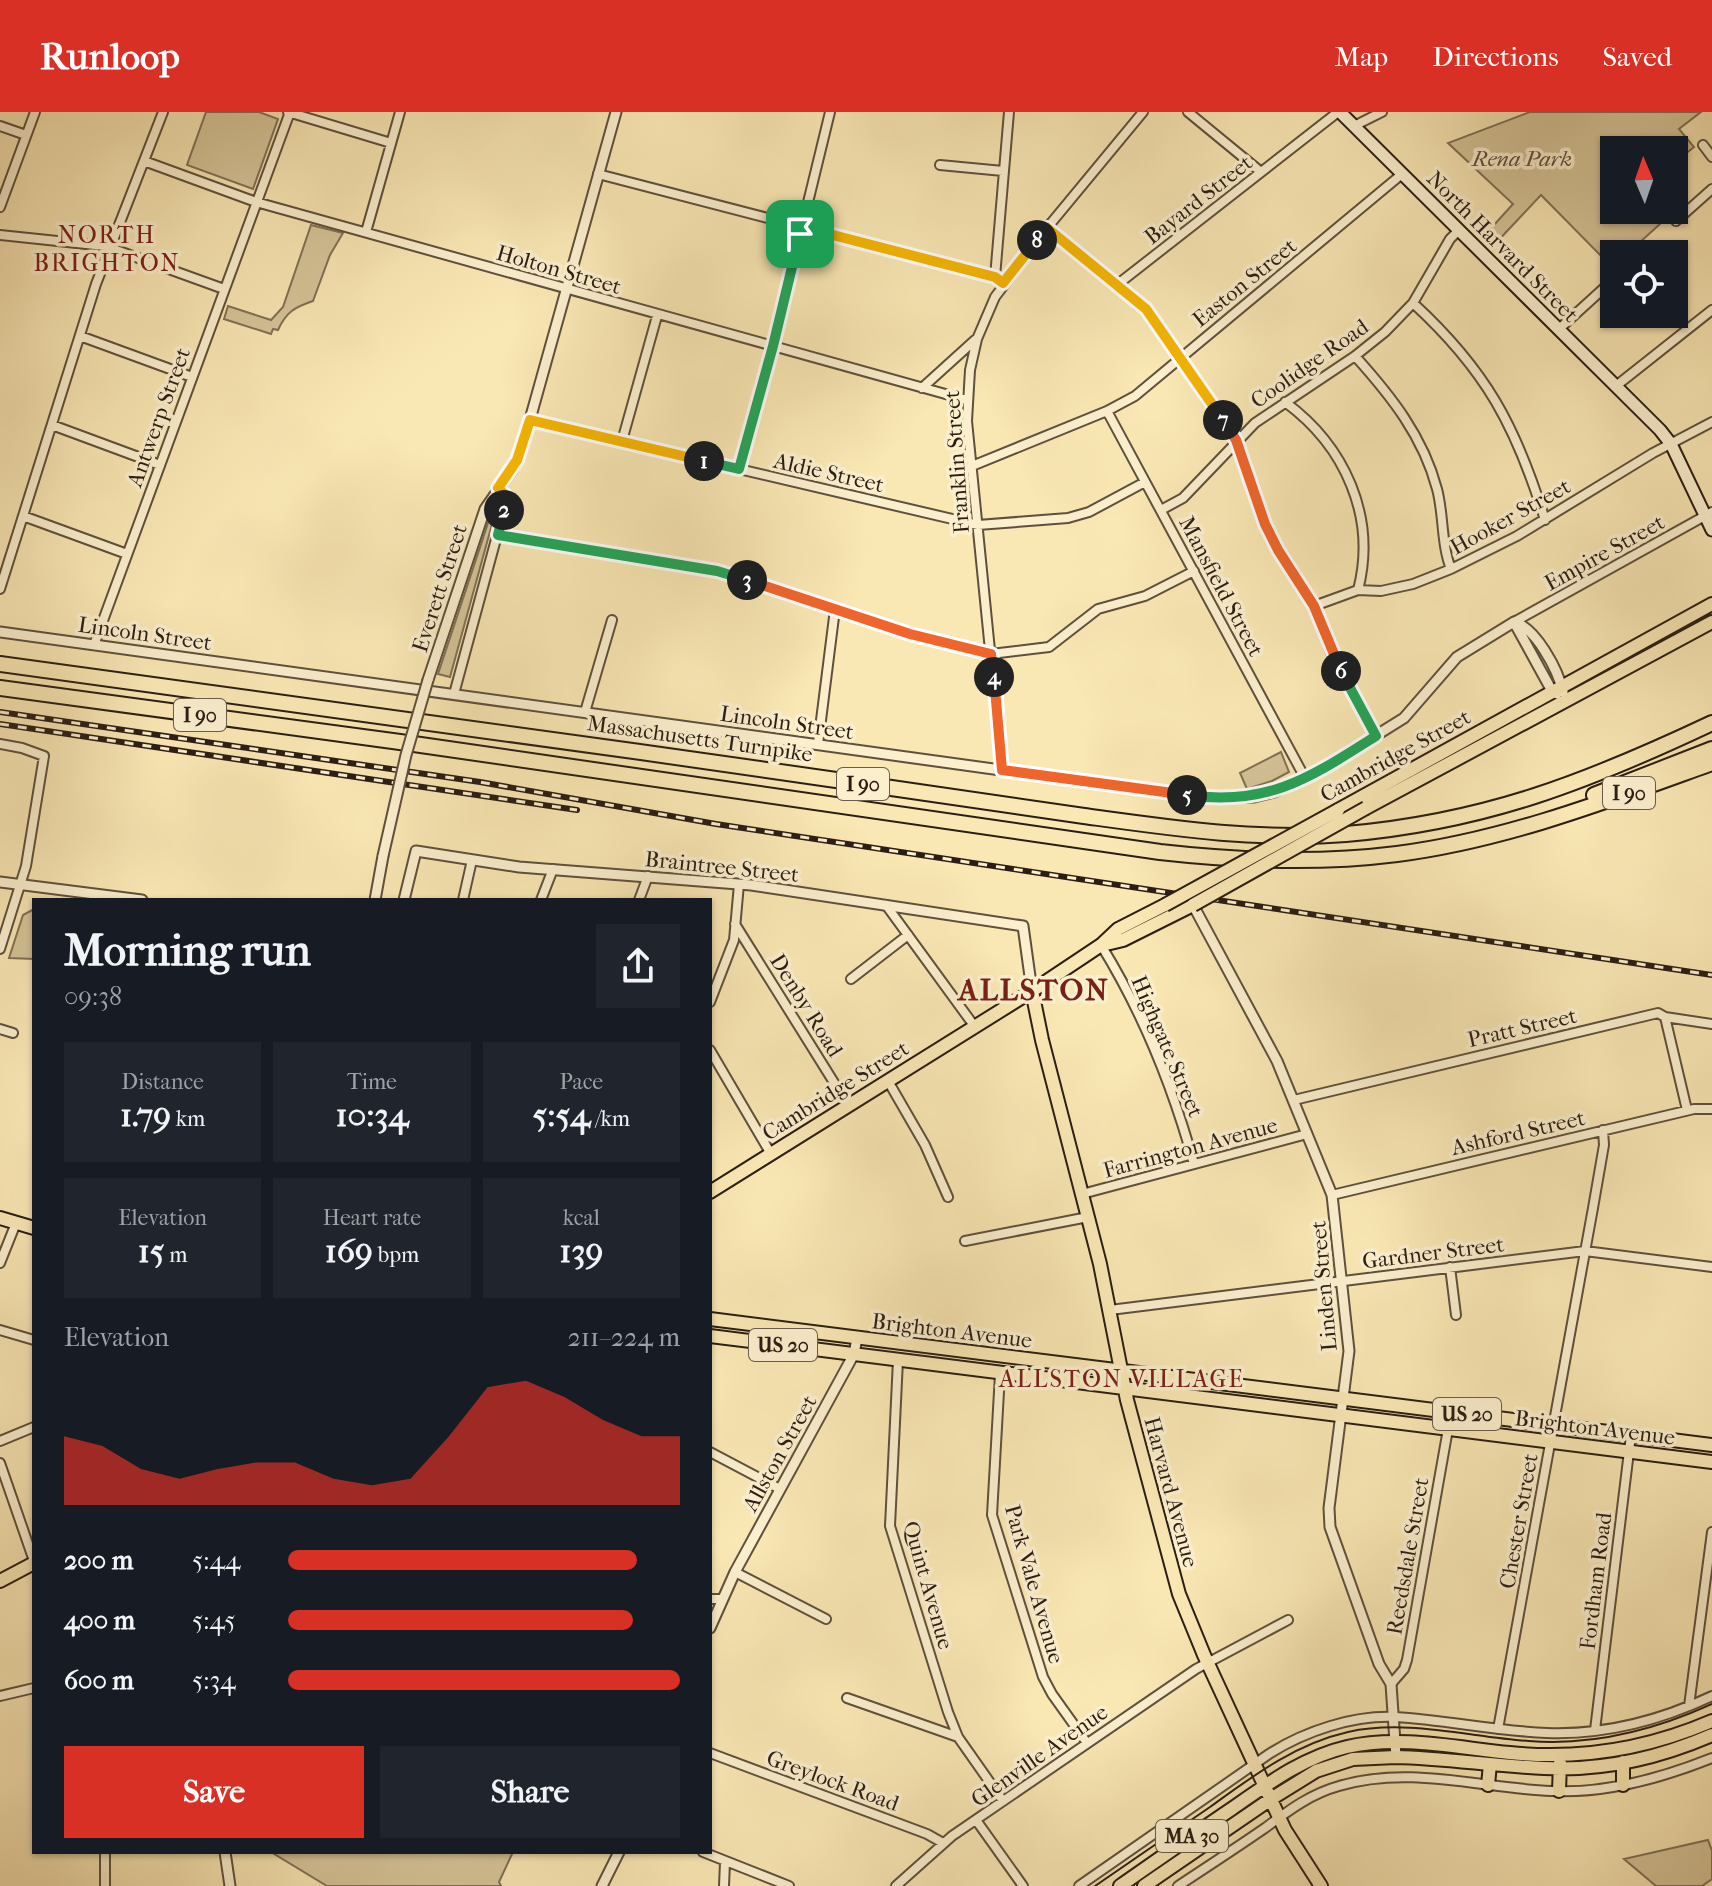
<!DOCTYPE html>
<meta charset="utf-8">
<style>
:root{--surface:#171b24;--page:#20242c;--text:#f1f3f6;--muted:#9ea1a6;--accent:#d93025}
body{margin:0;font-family:"IM FELL French Canon",serif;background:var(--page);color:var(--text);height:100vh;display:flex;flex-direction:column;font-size:30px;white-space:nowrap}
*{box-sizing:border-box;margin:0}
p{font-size:26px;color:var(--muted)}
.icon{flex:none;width:44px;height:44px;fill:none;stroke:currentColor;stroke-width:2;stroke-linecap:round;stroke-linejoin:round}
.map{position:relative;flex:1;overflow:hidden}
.panel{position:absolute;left:32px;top:786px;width:680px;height:956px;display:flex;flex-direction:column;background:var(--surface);border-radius:0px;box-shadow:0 2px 6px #0004}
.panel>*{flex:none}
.needle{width:52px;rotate:358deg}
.controls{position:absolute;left:1600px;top:24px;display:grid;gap:16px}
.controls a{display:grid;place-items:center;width:88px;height:88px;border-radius:0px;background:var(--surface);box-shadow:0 2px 6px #0004;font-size:40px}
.pin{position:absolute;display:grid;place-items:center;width:68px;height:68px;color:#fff;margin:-34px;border-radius:16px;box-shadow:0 4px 12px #0006}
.km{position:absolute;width:40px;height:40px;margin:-20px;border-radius:50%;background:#222;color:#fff;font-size:22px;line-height:40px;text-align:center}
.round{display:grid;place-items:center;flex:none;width:84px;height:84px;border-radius:0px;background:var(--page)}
.overview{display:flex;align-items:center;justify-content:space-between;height:136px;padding:0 32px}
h1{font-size:44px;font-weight:700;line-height:60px}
.figures{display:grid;grid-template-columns:repeat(3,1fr);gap:12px;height:136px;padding:8px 32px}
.figures div{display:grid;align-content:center;border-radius:0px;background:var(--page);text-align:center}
.figures b{font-size:34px;font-weight:700}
.figures small{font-size:22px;font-weight:400}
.figures p{font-size:22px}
.chart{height:224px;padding:16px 32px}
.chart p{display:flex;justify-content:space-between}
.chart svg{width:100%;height:144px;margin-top:8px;fill:var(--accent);opacity:.7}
.action{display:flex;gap:16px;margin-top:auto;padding:16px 32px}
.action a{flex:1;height:92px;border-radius:0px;background:var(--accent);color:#fff;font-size:32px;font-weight:700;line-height:92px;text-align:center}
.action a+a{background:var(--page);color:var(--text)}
ul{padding:0 32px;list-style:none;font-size:26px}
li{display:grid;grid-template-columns:128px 96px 1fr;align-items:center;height:60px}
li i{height:20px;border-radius:10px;background:var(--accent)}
header{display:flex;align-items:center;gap:48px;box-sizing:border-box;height:112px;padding:0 40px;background:var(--accent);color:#fff}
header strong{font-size:38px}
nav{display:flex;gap:44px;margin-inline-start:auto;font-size:28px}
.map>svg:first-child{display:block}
</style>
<header>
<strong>Runloop</strong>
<nav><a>Map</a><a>Directions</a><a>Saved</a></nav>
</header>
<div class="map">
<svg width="1712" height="1774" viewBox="0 0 1712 1774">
<rect width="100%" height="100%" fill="#f9e7b4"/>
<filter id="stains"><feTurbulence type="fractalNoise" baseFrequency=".0025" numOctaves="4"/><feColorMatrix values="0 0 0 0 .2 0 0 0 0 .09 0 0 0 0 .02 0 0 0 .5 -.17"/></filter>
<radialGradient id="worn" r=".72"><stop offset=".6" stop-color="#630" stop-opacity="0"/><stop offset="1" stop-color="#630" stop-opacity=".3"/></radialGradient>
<path fill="#d6c599" stroke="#807156" stroke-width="2" d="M206,0h53l19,7 -25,70 -66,-24z
M1530,0h171l-22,17 15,18 -20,16v-13h-60v60h54l-6,5 -2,9 -33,30h-13l-2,13 -71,-72 -47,50 -10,-9 29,-32 -65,-61z
M311,113l32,8 -13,22 -17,46c-18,6 -27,11 -35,29l-5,-1 -2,5 -47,-15 4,-13 43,14 12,-13z
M494,393l3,1 -47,171 -12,-3z
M1281,640l8,20 -17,9 -25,8 -7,-16z
M34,797v50l-25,-1 14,-43z
M1708,1728l4,11v28l-10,7h-46l-32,-27z
M271,1740h242l-14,30 2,4h-174z"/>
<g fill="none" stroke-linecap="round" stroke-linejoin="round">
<defs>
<path id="minor" d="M288,0l103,31
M1188,0l73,60
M0,14l26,9
M1354,14l28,-14
M1703,33l9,12
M144,49l112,41 711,198
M940,53l63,6
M598,62l397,103 8,6
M0,95l35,-95
M1676,109l36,-32
M1047,116l99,81 61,91 26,34 32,90 13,26 36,56 18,49 44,81
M366,120l34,-120
M0,123l105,11 119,43
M1643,142l1,-1
M995,165l14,-165
M1118,172l220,-172
M1413,191c73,67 103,123 132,217
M1559,217l55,-50
M80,224l112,41
M1355,244c36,40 68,80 82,133 7,26 4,55 14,80
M1616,274l96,-76
M922,276l53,-48
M1285,290c60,44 92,115 73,188
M1107,299l198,367
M530,308l448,105 90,-7 21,-6 56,-30
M52,313l108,40
M622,329l35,-125
M972,354l135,-55 28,-15 267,-222
M739,357l34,-123 57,-234
M1161,398l22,-12 72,-75 100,-67 30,-24 28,-29 37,-64 9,-9
M23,404l104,38
M498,423l219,36 193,63 81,20 58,-7 49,-38 47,-13 49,-25
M0,477l96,-305 67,-172
M1314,494l44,-16 23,1 32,-7 38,-15 66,-33 136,-83 59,-31
M1514,510l198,-110
M94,533l196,-533
M454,582l51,-188v-11l-7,-7
M585,600l27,-92
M0,632l22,4 22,8 -18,110 -26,83
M818,632l17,-135
M1002,658l-35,-349 3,-51 7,-31 18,-42 52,-69 96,-116
M463,788l9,-40
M541,788l12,-31
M639,788l9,-24
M886,793l89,122
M735,812l113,181
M1101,833c42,68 72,143 93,219
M851,867l57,-44
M710,890l24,-62 5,-56
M1665,905l47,7
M0,917l13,4
M710,938l61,104
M888,969l37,64 23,52
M1294,988l364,-87 7,4 22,93
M1082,1082l225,-60
M1332,1083l362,-86h18
M965,1129l123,-24
M0,1151l16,-40
M1450,1155l6,48
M1110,1198l475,-59 127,16
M0,1218l34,10
M898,1248l-8,166 58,186 10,25 45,64
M1000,1262l-8,141 51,162 9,17 35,49
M0,1329l34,-14
M710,1340l70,37
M0,1351l34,98
M735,1460l91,47
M710,1487h12
M1391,1572l13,-15 3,-9 41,-231
M0,1584l34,-8
M847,1586l111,39
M1689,1594l23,-174
M1498,1617l95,-521 11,-63 -1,-15
M1595,1618l36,-295
M710,1641l217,81 16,9
M976,1708l47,66
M105,1740v34
M703,1740l86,34
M724,1774l1,-24
M896,1774l56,-50 244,-167 92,-49
M1079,1774l190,-132c36,-23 84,-39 127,-37 50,3 100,14 151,16 57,2 114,-13 165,-37
M1178,1774c29,-19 58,-38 87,-58 23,-17 45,-34 74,-42 70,-21 141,2 212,5 55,3 111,-13 161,-33"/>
<path id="tertiary" d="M1514,510c22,6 44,48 49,70
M1514,510l38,69 5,3
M0,520l1204,166 50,-1 20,-5 45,-21 85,-53 53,-61 57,-35
M428,568l57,-171 27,-39 10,-22 94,-336
M0,770l142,18
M375,788l8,-44
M404,788l12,-49 103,16 232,18 272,41 9,65
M1193,793l84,156 55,134 17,156 -20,157 1,19 49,137 12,20 5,73
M710,1516l25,-56 119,-218 3,-16
M225,1740l5,34
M602,1774l17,-34"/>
<path id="secondary" d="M1340,0l320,318 11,14 41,86"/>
<path id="primary" d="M1366,696l346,-186
M1338,698l374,-206
M1102,833l21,-5 70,-35
M1032,879l10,49 58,224 27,136 52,194 25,61 81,175 36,56
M710,1080l322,-201 69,-46 17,-16 47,-24
M0,1106l34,10
M710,1207l1002,126
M710,1224l1002,126
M0,1469l34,-18
M1623,1650v23
M1488,1673l2,-21
M1559,1679l1,-28
M1120,1774c36,-25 73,-51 110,-76 36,-25 73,-53 117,-63 53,-12 110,1 163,6 70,7 137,-4 202,-32
M1144,1774l127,-87 45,-28 37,-12 43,-2c49,1 98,9 148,11 57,3 115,-10 168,-33"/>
<path id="motorway" d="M0,552c284,38 567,77 850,118 78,11 156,22 234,34 87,12 174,25 262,18 139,-12 241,-52 366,-111
M0,576l400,54 760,110c79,9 158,12 237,2 109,-14 212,-54 315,-91
M1594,683l118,-46"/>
</defs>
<use href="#minor" stroke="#5e503c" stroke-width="12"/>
<use href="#tertiary" stroke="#5e503c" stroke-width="13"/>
<use href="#secondary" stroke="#2a1d14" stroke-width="15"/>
<use href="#primary" stroke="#2a1d14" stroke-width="16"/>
<use href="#motorway" stroke="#2a1d14" stroke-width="18"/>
<use href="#minor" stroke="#fbefce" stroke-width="8"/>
<use href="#tertiary" stroke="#fbefce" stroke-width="9"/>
<use href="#secondary" stroke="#fbefce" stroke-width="11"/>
<use href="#primary" stroke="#f9e7b4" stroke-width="12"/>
<use href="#motorway" stroke="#f9e7b4" stroke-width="14"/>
<path stroke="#2a1d14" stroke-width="2" d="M1095,1774c38,-26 77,-53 115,-79 43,-31 85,-63 138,-75 58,-13 122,5 181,9 63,5 126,-11 183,-37"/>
<defs>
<path id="rail" d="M0,600l480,70 236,42 996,151
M0,612l577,86"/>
</defs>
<use href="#rail" stroke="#2a1d14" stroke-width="6"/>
<use href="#rail" stroke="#fbefce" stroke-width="3" stroke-dasharray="9" stroke-linecap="butt"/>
<defs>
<path id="tertiary-bridge" d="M383,744l23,-101 22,-75"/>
<path id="primary-bridge" d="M1165,793l173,-95
M1193,793l173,-97"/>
</defs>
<use href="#tertiary-bridge" stroke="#5e503c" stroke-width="13" stroke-linecap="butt"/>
<use href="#primary-bridge" stroke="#2a1d14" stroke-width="16" stroke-linecap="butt"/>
<use href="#tertiary-bridge" stroke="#fbefce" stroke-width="9"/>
<use href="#primary-bridge" stroke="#f9e7b4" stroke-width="12"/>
</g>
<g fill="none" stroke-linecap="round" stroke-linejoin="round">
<defs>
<path id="split-1" d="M704,349l35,8 34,-123 27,-112"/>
<path id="split-2" d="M504,398l1,-15 -7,-7 19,-28 13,-40 174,41"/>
<path id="split-3" d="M504,398l-6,25 219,36 30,9"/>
<path id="split-4" d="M747,468l163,54 81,20 3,23"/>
<path id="split-5" d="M994,565l8,93 185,25"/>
<path id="split-6" d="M1187,683c81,12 124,-18 189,-59l-35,-65"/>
<path id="split-7" d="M1223,308l13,20 29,84 13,26 36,56 27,65"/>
<path id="split-8" d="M1037,128l10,-12 99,81 77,111"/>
<path id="split-9" d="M800,122l2,-7 193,50 8,6 34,-43"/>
</defs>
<use href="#split-1" stroke="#fff" stroke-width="16"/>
<use href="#split-2" stroke="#fff" stroke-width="16"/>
<use href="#split-3" stroke="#fff" stroke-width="16"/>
<use href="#split-4" stroke="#fff" stroke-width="16"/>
<use href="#split-5" stroke="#fff" stroke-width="16"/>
<use href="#split-6" stroke="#fff" stroke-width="16"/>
<use href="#split-7" stroke="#fff" stroke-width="16"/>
<use href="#split-8" stroke="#fff" stroke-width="16"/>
<use href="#split-9" stroke="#fff" stroke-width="16"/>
<use href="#split-1" stroke="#22a559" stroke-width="10"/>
<use href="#split-2" stroke="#f5b400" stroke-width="10"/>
<use href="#split-3" stroke="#22a559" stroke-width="10"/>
<use href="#split-4" stroke="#f0652b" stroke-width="10"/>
<use href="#split-5" stroke="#f0652b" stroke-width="10"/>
<use href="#split-6" stroke="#22a559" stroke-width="10"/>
<use href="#split-7" stroke="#f0652b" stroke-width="10"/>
<use href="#split-8" stroke="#f5b400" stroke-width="10"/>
<use href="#split-9" stroke="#f5b400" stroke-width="10"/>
</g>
<g text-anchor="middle" stroke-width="7" stroke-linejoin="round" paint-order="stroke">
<g fill="#fbefce" stroke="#695c4c" stroke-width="2">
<rect x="174" y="587" width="52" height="32" rx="6"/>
<rect x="837" y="656" width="52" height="32" rx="6"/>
<rect x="1603" y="665" width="52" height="32" rx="6"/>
<rect x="749" y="1217" width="68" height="32" rx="6"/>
<rect x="1433" y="1286" width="68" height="32" rx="6"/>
<rect x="1156" y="1708" width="72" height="32" rx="6"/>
</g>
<g font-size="20" font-weight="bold" fill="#2a1d14">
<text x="200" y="610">I 90</text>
<text x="863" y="679">I 90</text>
<text x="1629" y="688">I 90</text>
<text x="783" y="1240">US 20</text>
<text x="1467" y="1309">US 20</text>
<text x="1192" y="1731">MA 30</text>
</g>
<g font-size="22" font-style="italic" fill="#5e4f3c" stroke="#fbefce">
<text x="1522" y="54">Rena Park</text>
</g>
<g font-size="22" fill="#2a1d14" stroke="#fbefce">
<text transform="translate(1198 87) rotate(-38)" y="8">Bayard Street</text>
<text transform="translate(1503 134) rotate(45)" y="8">North Harvard Street</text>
<text transform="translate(559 157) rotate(16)" y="8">Holton Street</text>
<text transform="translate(1244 170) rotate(-39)" y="8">Easton Street</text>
<text transform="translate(1309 251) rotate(-35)" y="8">Coolidge Road</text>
<text transform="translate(158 305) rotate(-70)" y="8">Antwerp Street</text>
<text transform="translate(956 350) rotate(-94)" y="8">Franklin Street</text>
<text transform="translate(829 360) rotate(13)" y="8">Aldie Street</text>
<text transform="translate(1510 404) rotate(-29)" y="8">Hooker Street</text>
<text transform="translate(1604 440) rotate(-29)" y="8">Empire Street</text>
<text transform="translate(1222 474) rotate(62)" y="8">Mansfield Street</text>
<text transform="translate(439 476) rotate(-72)" y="8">Everett Street</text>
<text transform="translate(145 521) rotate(8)" y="8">Lincoln Street</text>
<text transform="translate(787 610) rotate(8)" y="8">Lincoln Street</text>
<text transform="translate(700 626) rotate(8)" y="8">Massachusetts Turnpike</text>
<text transform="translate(1395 643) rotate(-29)" y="8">Cambridge Street</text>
<text transform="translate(722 754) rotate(6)" y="8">Braintree Street</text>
<text transform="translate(807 893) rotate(58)" y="8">Denby Road</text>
<text transform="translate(1522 915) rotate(-13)" y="8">Pratt Street</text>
<text transform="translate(1168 934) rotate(67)" y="8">Highgate Street</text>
<text transform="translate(835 978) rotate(-32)" y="8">Cambridge Street</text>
<text transform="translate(1518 1020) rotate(-13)" y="8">Ashford Street</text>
<text transform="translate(1190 1035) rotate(-15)" y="8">Farrington Avenue</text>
<text transform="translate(1433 1140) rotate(-7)" y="8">Gardner Street</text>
<text transform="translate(1323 1174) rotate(-95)" y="8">Linden Street</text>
<text transform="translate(952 1218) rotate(7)" y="8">Brighton Avenue</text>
<text transform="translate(1595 1315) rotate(7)" y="8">Brighton Avenue</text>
<text transform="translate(779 1341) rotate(-61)" y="8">Allston Street</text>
<text transform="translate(1172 1380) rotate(75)" y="8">Harvard Avenue</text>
<text transform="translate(1518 1409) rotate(-80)" y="8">Chester Street</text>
<text transform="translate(1407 1444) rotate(-80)" y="8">Reedsdale Street</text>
<text transform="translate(1595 1469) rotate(-83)" y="8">Fordham Road</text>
<text transform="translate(1035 1472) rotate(74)" y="8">Park Vale Avenue</text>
<text transform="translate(929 1473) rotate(74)" y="8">Quint Avenue</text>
<text transform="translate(1039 1643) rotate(-35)" y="8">Glenville Avenue</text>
<text transform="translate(833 1668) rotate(20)" y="8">Greylock Road</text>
</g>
<g font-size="24" letter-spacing="2" fill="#7a1f14" stroke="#fbefce">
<text x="107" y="131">NORTH<tspan x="107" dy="28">BRIGHTON</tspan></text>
<text x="1122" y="1275">ALLSTON VILLAGE</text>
</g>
<g font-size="30" font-weight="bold" letter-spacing="2" fill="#7a1f14" stroke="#fbefce">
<text x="1034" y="888">ALLSTON</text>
</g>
</g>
<rect width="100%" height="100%" filter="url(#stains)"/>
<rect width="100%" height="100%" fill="url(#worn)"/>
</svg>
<div class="controls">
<a><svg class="needle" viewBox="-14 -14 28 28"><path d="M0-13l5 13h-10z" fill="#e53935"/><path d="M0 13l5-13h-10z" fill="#9ea1a6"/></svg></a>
<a><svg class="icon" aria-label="locate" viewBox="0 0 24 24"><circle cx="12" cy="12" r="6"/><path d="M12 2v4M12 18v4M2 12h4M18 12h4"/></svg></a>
</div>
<div class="pin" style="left:800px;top:122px;background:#1e9e55"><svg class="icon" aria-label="arrive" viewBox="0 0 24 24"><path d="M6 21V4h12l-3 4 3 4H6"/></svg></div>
<b class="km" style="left:704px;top:349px">1</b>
<b class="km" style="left:504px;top:398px">2</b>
<b class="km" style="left:747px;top:468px">3</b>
<b class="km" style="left:994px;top:565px">4</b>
<b class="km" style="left:1187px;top:683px">5</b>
<b class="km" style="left:1341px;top:559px">6</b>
<b class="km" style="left:1223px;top:308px">7</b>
<b class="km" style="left:1037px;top:128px">8</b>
<section class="panel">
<div class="overview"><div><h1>Morning run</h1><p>09:38</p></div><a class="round"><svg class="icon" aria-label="share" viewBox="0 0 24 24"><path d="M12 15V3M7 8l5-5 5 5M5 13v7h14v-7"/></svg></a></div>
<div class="figures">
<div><p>Distance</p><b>1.79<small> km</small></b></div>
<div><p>Time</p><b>10:34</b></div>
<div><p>Pace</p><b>5:54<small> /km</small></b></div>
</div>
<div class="figures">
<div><p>Elevation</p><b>15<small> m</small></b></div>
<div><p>Heart rate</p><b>169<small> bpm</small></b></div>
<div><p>kcal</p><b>139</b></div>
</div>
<div class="chart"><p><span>Elevation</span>211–224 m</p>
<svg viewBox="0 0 160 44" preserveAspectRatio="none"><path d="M0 44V23L10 26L20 33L30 36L40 33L50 31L60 31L70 36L80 38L90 36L100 23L110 8L120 6L130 11L140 18L150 23L160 23V44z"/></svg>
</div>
<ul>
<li><b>200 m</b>5:44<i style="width:89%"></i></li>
<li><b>400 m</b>5:45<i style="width:88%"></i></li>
<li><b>600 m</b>5:34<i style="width:100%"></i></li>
</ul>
<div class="action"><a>Save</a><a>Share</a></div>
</section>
</div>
